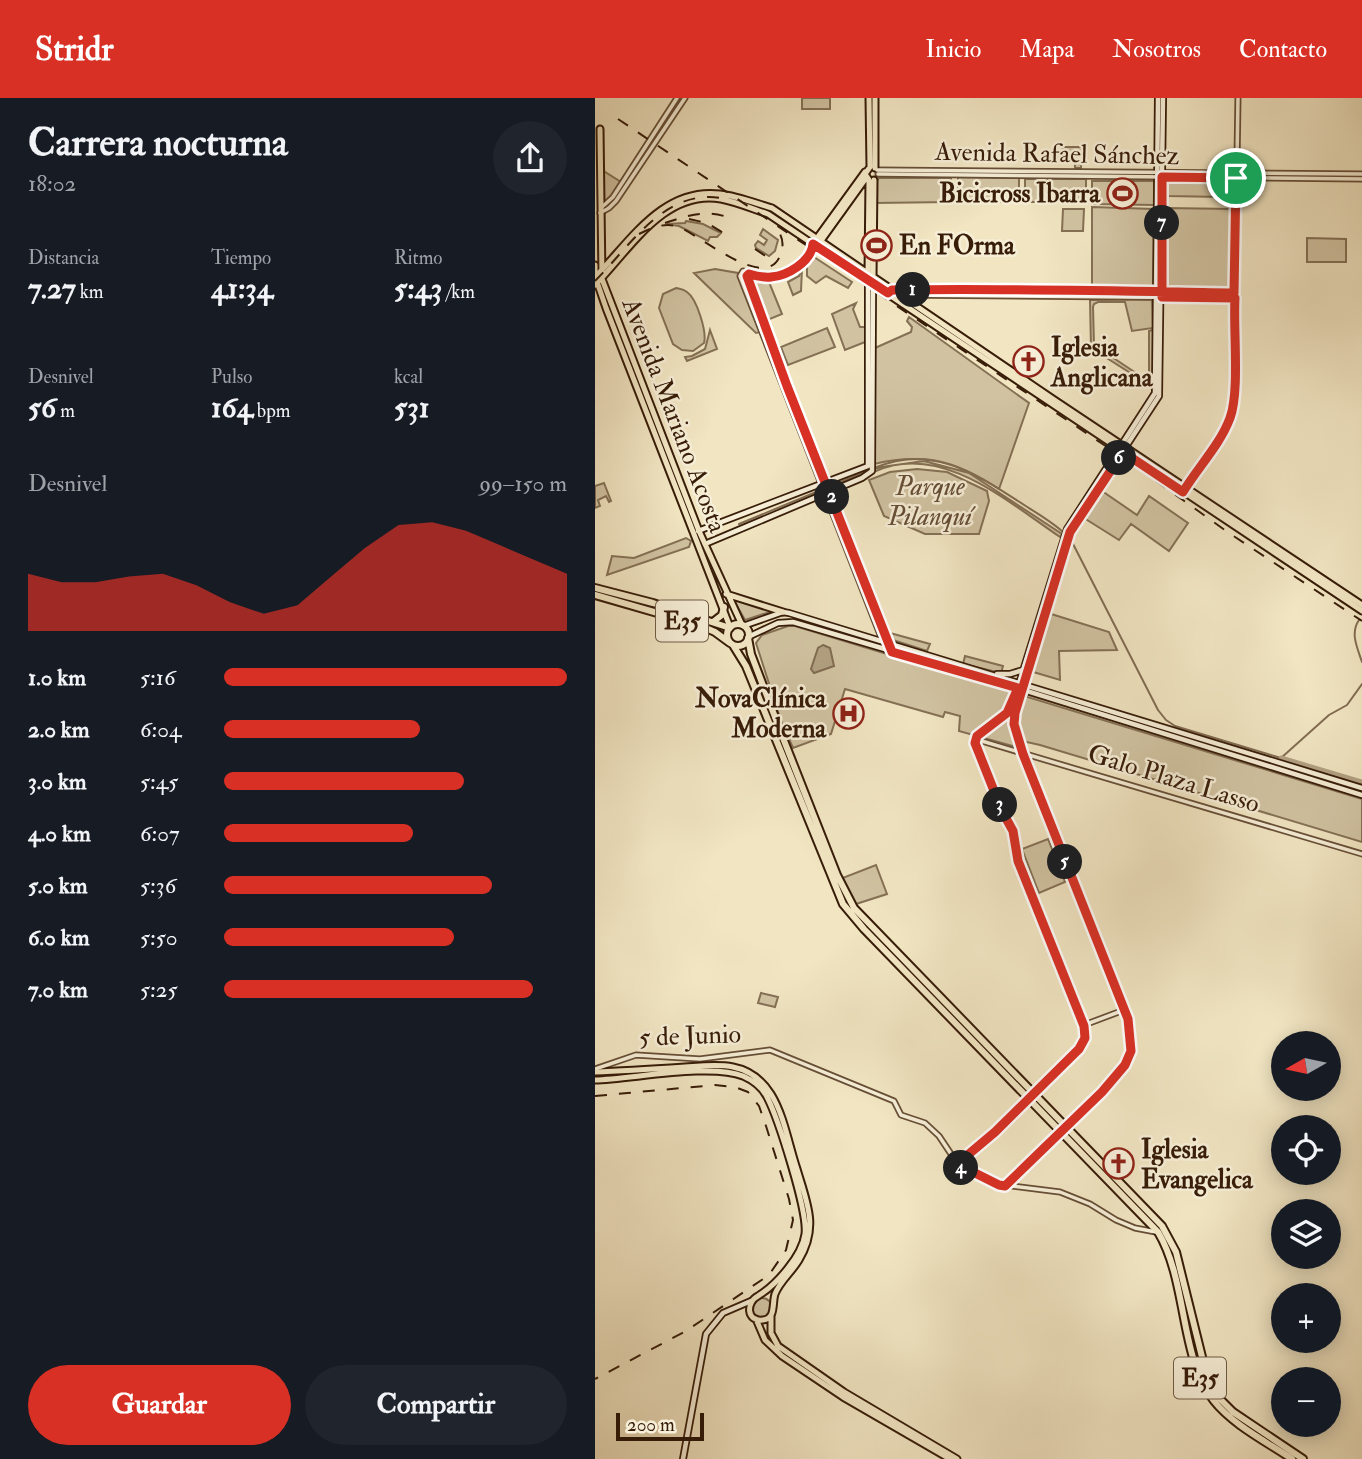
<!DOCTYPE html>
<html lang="es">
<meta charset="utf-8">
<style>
:root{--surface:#171b24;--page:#20242c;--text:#f1f3f6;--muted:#9ea1a6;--accent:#d93025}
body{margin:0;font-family:"IM FELL Double Pica",serif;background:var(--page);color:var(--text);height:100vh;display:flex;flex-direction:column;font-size:26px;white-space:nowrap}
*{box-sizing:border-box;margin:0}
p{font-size:23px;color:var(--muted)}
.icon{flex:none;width:38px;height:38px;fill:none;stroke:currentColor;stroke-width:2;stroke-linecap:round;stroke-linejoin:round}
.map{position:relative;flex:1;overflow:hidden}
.details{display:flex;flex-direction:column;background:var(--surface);width:595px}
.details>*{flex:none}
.needle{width:46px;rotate:261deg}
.buttons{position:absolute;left:676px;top:933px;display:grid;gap:14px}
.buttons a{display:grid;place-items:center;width:70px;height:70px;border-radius:50%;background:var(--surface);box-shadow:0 4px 18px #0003;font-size:35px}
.scale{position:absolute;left:21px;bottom:18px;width:88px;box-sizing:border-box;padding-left:7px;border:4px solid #371c08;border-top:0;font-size:19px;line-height:24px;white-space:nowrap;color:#371c08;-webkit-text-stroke:5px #f6eed7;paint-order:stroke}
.pin{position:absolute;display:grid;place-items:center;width:60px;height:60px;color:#fff;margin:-30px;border:4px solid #fff;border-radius:50%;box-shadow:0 2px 7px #0007}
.km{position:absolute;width:35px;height:35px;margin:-18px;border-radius:50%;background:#222;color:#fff;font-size:19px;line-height:35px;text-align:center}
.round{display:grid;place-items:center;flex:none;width:74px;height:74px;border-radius:37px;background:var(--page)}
.headline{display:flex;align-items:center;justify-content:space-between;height:119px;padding:0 28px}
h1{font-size:38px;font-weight:700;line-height:52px}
.stats{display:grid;grid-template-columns:repeat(3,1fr);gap:10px;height:119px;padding:7px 28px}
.stats div{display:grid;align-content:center}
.stats b{font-size:30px;font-weight:700}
.stats small{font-size:19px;font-weight:400}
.stats p{font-size:19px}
.chart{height:196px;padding:14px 28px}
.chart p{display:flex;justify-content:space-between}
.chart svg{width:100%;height:126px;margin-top:7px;fill:var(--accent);opacity:.7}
.button{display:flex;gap:14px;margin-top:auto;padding:14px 28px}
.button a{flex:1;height:80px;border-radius:42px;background:var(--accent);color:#fff;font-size:28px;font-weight:700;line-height:80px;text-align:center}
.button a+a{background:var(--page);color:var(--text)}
ul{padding:0 28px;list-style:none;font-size:23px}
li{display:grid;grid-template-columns:112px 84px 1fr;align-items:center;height:52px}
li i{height:18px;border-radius:9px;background:var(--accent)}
header{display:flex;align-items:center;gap:42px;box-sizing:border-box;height:98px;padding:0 35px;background:var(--accent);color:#fff}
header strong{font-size:33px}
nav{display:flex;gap:38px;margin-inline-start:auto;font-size:24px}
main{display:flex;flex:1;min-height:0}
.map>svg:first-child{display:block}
</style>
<header>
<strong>Stridr</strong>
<nav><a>Inicio</a><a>Mapa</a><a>Nosotros</a><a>Contacto</a></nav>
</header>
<main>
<section class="details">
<div class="headline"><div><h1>Carrera nocturna</h1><p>18:02</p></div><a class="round"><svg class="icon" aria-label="share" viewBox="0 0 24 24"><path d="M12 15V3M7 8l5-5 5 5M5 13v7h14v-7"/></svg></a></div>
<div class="stats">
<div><p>Distancia</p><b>7.27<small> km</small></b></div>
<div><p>Tiempo</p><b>41:34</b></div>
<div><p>Ritmo</p><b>5:43<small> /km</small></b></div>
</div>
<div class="stats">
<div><p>Desnivel</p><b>56<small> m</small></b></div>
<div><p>Pulso</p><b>164<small> bpm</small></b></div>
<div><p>kcal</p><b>531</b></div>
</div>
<div class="chart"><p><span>Desnivel</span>99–150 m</p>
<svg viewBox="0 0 160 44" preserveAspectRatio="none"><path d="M0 44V24L10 27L20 27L30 25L40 24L50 28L60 34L70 38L80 35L90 25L100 15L110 7L120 6L130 9L140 14L150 19L160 24V44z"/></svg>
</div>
<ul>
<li><b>1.0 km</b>5:16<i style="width:100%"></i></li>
<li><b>2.0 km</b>6:04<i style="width:57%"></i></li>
<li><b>3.0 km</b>5:45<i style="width:70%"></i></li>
<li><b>4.0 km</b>6:07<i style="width:55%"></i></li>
<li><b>5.0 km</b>5:36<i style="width:78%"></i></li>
<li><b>6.0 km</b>5:50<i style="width:67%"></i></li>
<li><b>7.0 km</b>5:25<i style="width:90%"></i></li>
</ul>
<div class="button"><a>Guardar</a><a>Compartir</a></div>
</section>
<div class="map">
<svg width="767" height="1361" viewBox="0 0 767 1361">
<rect width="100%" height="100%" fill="#f1e5c2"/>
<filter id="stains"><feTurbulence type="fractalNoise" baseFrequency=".00286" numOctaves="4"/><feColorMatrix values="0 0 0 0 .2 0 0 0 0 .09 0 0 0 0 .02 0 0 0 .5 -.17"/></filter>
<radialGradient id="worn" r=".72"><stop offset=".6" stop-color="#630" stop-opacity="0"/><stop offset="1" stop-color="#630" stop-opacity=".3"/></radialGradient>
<path fill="#d1c3a2" stroke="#847055" stroke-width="2" d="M207,0h28v11h-28z
M468,49h19l-1,21h-6v-9h-29v-7h16z
M7,72l19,12 -11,17 -9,7z
M363,79l61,1v24h-61z
M284,80h72v24l-77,1 1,-20z
M430,81h61v23h-61z
M497,83h62v24l-62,-1z
M573,85l53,1v13l-53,-1z
M497,109l62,2v80l-62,-1z
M569,110l70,1 -2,82 -66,-1z
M468,111h21l-1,22h-21z
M91,123l17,3 18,9 -4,4h-7l-2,4 -29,-15 -12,-2 18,-1z
M168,131l15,11 -3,11 -6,5 -13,-8 -1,-3 3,-4 6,4 3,-5 -7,-5z
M712,140l39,1v23h-39z
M219,159l38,25 -4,6 -22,-12 -10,7 -9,-7v-11z
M207,170l-1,23 -8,4 -5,-13 11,-6z
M120,171l23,4 22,59 -4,1 -62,-60z
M158,182l16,2 13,32 -17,7 -14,-39z
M81,190c4,1 7,1 11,4 10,7 20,40 17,51l-11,8 -11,-1 -9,-6 -14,-36 4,-14z
M557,201l1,29 -21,3 -7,-29h-27l-4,2 -1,3 1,38 51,34 4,-1v-47l4,-1v51l-7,2 -55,-35 -1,-48z
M261,205l-3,6 7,18h5v15l-20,8 -13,-36z
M314,219l120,86 -30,86c-43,-27 -74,-37 -125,-25l1,-116 36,-16 1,-5 -5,-6z
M232,230l8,19 -47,18 -7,-18z
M115,232l7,19 -30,12 -2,-4 7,-1 13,-7z
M329,363l45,12 93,61 -2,3c-51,-34 -118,-95 -184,-66l-2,-3z
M322,371l30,3 40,19 2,10 -10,33h-54l-41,-18 -15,-36 21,-8z
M9,385l7,18 -2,1 -3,-6 -8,4 2,6 -5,2v-22z
M507,393l35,24 12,-19 39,27 -19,28 -38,-27 -12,16 -35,-22z
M91,440l5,3 -2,6 -82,28 5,-19 22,2z
M138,501l40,12 -28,9z
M453,515l61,19 8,18 -58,1 1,29 -30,-9z
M193,528h7l567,173v43l-322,-97 -22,-5 2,8 -61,-17 1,-15 -15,-4 -2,5 -98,-28 -14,45 -38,14 -13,-30 -24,-75 6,-8z
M295,535l40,11 -3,7 -34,-11z
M370,558l38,10 -2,7 -38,-9z
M453,741l17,43 -26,11 -17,-44z
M281,767l11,29 -34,11 -13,-26z
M166,895l17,4 -3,10 -17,-4z
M157 1210a10 10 0 1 1 20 0a10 10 0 1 1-20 0Z"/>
<path fill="#b2a183" stroke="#816c52" stroke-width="2" d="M228,547l7,3 4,18 -20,7 -3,-4 7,-21z"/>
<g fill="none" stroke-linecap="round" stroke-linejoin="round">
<path stroke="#816c52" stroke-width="2" d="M279,370c57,-24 98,3 144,33 15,10 32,19 45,31
M236,388l36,-15
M144,426l82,-34
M476,442l87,170 8,10 9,6 106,32 48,-43 18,-10 15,-21
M764,522c-9,13 -2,27 3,42"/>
<path stroke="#b2a183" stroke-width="5" d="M686,660l81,24"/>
<defs>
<path id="tertiary" d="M282,72l485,4
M283,76l484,5
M6,110l12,-11 64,-99
M5,115l9,-5 7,-7 69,-103
M222,150c-7,4 -10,10 -16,16 -16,15 -38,16 -58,7l-3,5 146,374
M154,176l-2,5 142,364
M299,192l340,3
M305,197l335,3
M591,390c17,-25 42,-52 47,-83l5,-307
M427,592l-8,34 8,30 102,256c5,13 10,28 6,42 -6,26 -44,56 -64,74
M380,641l27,72 11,20 5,30 66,164c3,29 -32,52 -51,69
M380,641l387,115
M380,641l32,-26 11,-25
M489,927l40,-15
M0,971l41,-14 64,4 70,-9 124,51 7,14 24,8 14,13 20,30 21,8 16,10 64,8 30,12 26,16 19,8 21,4
M362,1066l38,-32 33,-32
M410,1088l56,-55"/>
<path id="secondary" d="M103,433l170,-65v-186
M110,446l157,-66 10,-7 1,-186
M148,528l40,-14 6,1 573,175
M153,539l30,-14 15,-1 211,62 358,111
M402,576h13l13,-4
M424,586l48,-155 88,-136 3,-295
M428,588l47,-154 89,-136 4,-298
M88,1361l23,-125 17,-21 28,-12"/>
<path id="primary" d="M5,31l2,150 97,252 43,94
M280,70v-70
M220,143l50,-69
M225,144l46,-64
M0,167v11l11,32 124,319
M273,176l1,-94 -4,-6 5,-7 -1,-69
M0,179c35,-35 67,-90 125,-83 17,2 35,9 52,14l281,191 309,206
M278,180l1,-98
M0,187c34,-34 69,-96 126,-86 16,3 32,10 47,15l594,397
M131,496l57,18
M0,974c30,-1 60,-3 90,-5 16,-1 33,-3 48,0 16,3 29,13 38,27 13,21 18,51 26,75 10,34 22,58 2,91 -7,12 -19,21 -24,34 -3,9 1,25 -12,26 -17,2 -17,-18 -5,-24 18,-11 44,-40 47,-62 3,-22 -27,-116 -38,-137 -5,-10 -15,-17 -24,-21 -32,-13 -111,3 -148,4
M176,1218v17l7,13 66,46 113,67
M161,1221l9,21 17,16 61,41 107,62"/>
<path id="trunk" d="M0,490l58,15 77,25
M0,497l104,30 16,7 15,11
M118,524l9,-7 2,-8
M132 537a11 11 0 1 1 22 0a11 11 0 1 1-22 0Z
M153,540l3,16 32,84 54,137 17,33 308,318 14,26 29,117 12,27 16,16 70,47
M138,547l13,21 97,238 21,25 294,303c30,50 21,125 56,169 19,24 53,41 78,58"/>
</defs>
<use href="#tertiary" stroke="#664e36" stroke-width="7"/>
<use href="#secondary" stroke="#371c08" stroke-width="8"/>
<use href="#primary" stroke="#371c08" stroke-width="9"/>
<use href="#trunk" stroke="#371c08" stroke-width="10"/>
<use href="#tertiary" stroke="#f6eed7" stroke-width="3.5"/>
<use href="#secondary" stroke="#f6eed7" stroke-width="4.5"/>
<use href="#primary" stroke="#f1e5c2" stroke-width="5"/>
<use href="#trunk" stroke="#f1e5c2" stroke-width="6"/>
<path stroke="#371c08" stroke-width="2" stroke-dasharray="12 12" stroke-linecap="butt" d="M23,21l513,344 98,70 133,88
M94,121l18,4 18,11
M70,125c24,-8 45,-15 69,-3
M44,136c12,-6 23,-11 37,-8 22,6 96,74 106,23 2,-9 -2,-18 -9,-24
M160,151l15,10
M0,183c38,-38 73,-98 135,-81
M0,998l120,-11 20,2 13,5 11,14 7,20 23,73 4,21 -7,30 -17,25 -83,56 -91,48"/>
</g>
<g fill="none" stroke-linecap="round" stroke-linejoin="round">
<defs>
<path id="route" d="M641,80l-2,115c-114,-2 -228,-5 -342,-3l-4,3 -75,-49c-2,18 -26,32 -42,33 -7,1 -15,-1 -22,-3l-2,2 40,110 105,266 126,36 -11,25 -30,23 -2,7 27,68 11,20 5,30 66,165 1,12 -6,11 -84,83 -38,32 42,21 6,1 97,-94 23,-27 6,-14 -3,-32 -105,-265 -9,-30 1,-11 55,-181 53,-80 60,40c15,-25 37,-47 47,-74 10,-27 3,-89 5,-120l-73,-1v-5c0,-38 0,-76 0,-115l74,1"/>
</defs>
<use href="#route" stroke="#fff" stroke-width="14"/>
<use href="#route" stroke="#d93025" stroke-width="9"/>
</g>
<defs>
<symbol id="stadium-ring" viewBox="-11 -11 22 22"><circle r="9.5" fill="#f6eed7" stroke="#8f2418" stroke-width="1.5"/><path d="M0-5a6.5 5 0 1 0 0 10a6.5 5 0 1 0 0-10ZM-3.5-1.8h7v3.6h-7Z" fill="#8f2418"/></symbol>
<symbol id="church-ring" viewBox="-11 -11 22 22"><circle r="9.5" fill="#f6eed7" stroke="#8f2418" stroke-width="1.5"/><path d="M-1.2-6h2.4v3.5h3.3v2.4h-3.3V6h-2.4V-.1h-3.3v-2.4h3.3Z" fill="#8f2418"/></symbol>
<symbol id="hospital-ring" viewBox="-11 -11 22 22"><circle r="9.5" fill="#f6eed7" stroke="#8f2418" stroke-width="1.5"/><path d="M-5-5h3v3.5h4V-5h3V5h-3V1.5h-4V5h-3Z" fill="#8f2418"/></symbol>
</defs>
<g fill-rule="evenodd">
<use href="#stadium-ring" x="510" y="78" width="35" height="35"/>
<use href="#stadium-ring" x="264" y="130" width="35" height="35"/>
<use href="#church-ring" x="416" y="246" width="35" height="35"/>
<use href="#hospital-ring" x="236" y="598" width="35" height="35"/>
<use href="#church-ring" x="506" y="1048" width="35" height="35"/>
</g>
<g text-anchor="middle" stroke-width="5" stroke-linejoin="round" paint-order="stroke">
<g fill="#f6eed7" stroke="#705b46" stroke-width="2">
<rect x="61" y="502.5" width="52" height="41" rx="5"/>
<rect x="579" y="1259.5" width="52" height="41" rx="5"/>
</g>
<g font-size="24" font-weight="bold" fill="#371c08">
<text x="87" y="531">E35</text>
<text x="605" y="1288">E35</text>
</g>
<g font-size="26" fill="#371c08" stroke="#f6eed7">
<text transform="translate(462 55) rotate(1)" y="9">Avenida Rafael Sánchez</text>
<text transform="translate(80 317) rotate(69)" y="9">Avenida Mariano Acosta</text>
<text transform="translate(579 680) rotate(17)" y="9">Galo Plaza Lasso</text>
<text transform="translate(95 937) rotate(-2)" y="9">5 de Junio</text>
</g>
<g font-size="26" font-weight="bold" fill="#371c08" stroke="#f6eed7" text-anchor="start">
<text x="505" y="104" text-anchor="end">Bicicross Ibarra</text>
<text x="304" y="156">En FOrma</text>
<text x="456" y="258">Iglesia<tspan x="456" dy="30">Anglicana</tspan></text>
<text x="231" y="609" text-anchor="end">NovaClínica<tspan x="231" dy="30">Moderna</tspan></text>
<text x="546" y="1060">Iglesia<tspan x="546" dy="30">Evangelica</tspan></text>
</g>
<g font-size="26" font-style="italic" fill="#654e36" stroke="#f6eed7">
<text x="335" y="397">Parque<tspan x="335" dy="30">Pilanquí</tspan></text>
</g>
</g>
<rect width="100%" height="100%" filter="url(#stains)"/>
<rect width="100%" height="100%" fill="url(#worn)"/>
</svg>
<div class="buttons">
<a><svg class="needle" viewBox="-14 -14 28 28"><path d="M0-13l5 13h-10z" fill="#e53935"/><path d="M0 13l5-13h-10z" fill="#9ea1a6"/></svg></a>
<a><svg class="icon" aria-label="locate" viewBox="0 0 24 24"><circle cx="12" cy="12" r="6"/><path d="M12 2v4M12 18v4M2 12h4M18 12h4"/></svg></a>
<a><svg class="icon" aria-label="layers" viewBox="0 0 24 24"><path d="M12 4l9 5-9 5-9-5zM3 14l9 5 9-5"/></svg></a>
<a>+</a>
<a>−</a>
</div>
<div class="scale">200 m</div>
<div class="pin" style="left:641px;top:80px;background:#1e9e55"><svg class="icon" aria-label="arrive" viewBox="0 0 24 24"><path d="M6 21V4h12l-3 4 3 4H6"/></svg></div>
<b class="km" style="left:318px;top:192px">1</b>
<b class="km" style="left:237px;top:399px">2</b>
<b class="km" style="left:405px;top:707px">3</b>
<b class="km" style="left:366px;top:1070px">4</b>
<b class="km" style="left:470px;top:764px">5</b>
<b class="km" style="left:524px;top:360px">6</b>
<b class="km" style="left:567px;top:125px">7</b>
</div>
</main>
